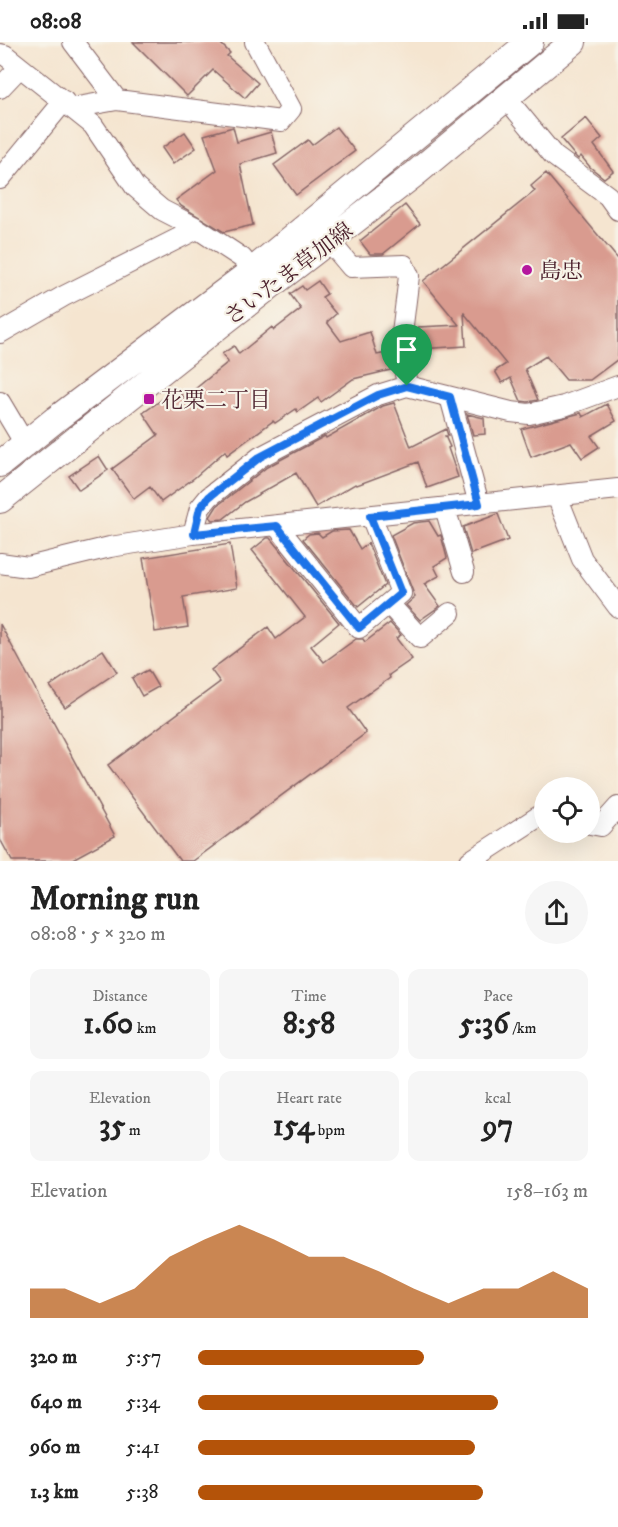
<!DOCTYPE html>
<meta charset="utf-8">
<style>
:root{--surface:#fff;--page:#f6f6f6;--text:#222;--muted:#767676;--accent:#b45309}
body{margin:0;font-family:"IM FELL DW Pica","Noto Serif JP",serif;background:var(--page);color:var(--text);height:100vh;display:flex;flex-direction:column;font-size:22px;white-space:nowrap}
*{box-sizing:border-box;margin:0}
p{font-size:20px;color:var(--muted)}
.icon{flex:none;width:33px;height:33px;fill:none;stroke:currentColor;stroke-width:2;stroke-linecap:round;stroke-linejoin:round}
.map{position:relative;height:819px;overflow:hidden}
.panel{display:flex;flex-direction:column;background:var(--surface);flex:1}
.panel>*{flex:none}
.tools{position:absolute;left:534px;top:735px;display:grid;gap:12px}
.tools a{display:grid;place-items:center;width:66px;height:66px;border-radius:50%;background:var(--surface);box-shadow:0 6px 24px #0002;font-size:30px}
.pin{position:absolute;display:grid;place-items:center;width:51px;height:51px;color:#fff;margin:-62px -26px;border-radius:50% 50% 50% 0;rotate:-45deg;box-shadow:0 0 6px #0007}
.pin .icon{rotate:45deg}
.round{display:grid;place-items:center;flex:none;width:63px;height:63px;border-radius:32px;background:var(--page)}
.overview{display:flex;align-items:center;justify-content:space-between;height:102px;padding:0 30px}
h1{font-size:33px;font-weight:700;line-height:45px}
.metrics{display:grid;grid-template-columns:repeat(3,1fr);gap:9px;height:102px;padding:6px 30px}
.metrics div{display:grid;align-content:center;border-radius:12px;background:var(--page);text-align:center}
.metrics b{font-size:30px;font-weight:700}
.metrics small{font-size:16px;font-weight:400}
.metrics p{font-size:16px}
.chart{height:168px;padding:12px 30px}
.chart p{display:flex;justify-content:space-between}
.chart svg{width:100%;height:108px;margin-top:6px;fill:var(--accent);opacity:.7}
ul{padding:0 30px;list-style:none;font-size:20px}
li{display:grid;grid-template-columns:96px 72px 1fr;align-items:center;height:45px}
li i{height:15px;border-radius:8px;background:var(--accent)}
.status{display:flex;justify-content:space-between;align-items:center;height:42px;padding:0 30px;background:var(--surface);direction:ltr}
.status svg{height:16px;fill:currentColor}
.map>svg:first-child{display:block}
</style>
<div class="status"><b>08:08</b><svg viewBox="0 0 49 12"><path d="M0 12V9h3v3zM5 12V6h3v6zM10 12V3h3v9zM15 12V0h3v12zM26 1h20v11H26zM47 4h2v5h-2z"/></svg></div>
<div class="map">
<svg width="618" height="819" viewBox="0 0 618 819">
<rect width="100%" height="100%" fill="#f7f3e8"/>
<filter id="ink" filterUnits="userSpaceOnUse"><feTurbulence type="fractalNoise" baseFrequency=".0167" numOctaves="2"/><feDisplacementMap in="SourceGraphic" scale="12" xChannelSelector="R" yChannelSelector="G"/><feConvolveMatrix kernelMatrix="1 2 1 2 8 2 1 2 1" color-interpolation-filters="sRGB"/></filter>
<filter id="wash" filterUnits="userSpaceOnUse"><feTurbulence type="fractalNoise" baseFrequency=".008" numOctaves="4" result="noise"/><feDisplacementMap in="SourceGraphic" scale="24" xChannelSelector="R" yChannelSelector="G"/><feGaussianBlur stdDeviation="1.35" result="paint"/><feColorMatrix in="noise" values="0 0 0 0 0 0 0 0 0 0 0 0 0 0 0 0 0 1.4 0 .05"/><feComposite in="paint" operator="in"/></filter>
<g filter="url(#wash)">
<rect width="100%" height="100%" fill="#f5e5d0"/>
<g id="blocks">
<path fill="#d99b8f" d="M133,0h86l11,11 -3,3 31,27 -13,15 -32,-28 -26,26z
M586,76l16,20 -8,7 19,26 -9,7 -14,-11 -9,-11 -3,3 -2,-2 -15,-18z
M233,85l4,15 34,-10 6,21 -37,11 13,61 -29,7 -43,-26 -5,-6 41,-30 -13,-35z
M336,85l19,24 -59,44 -22,-30 34,-25 4,5z
M185,90l11,16 -23,16 -11,-16z
M546,131l72,86v100l-28,21h-24l-20,-24 -21,13 13,31 -10,2 -7,-1 -10,-23 -9,5 -7,-12 11,-7 -42,-51 2,33 -47,3 -1,-22 41,-2 -36,-44 112,-90 -4,-5z
M405,163l15,19 -37,30h-13l-10,-13z
M318,239l9,13 -5,3 14,17 -9,8 14,19 29,-9 7,23 10,-2 4,17 -38,9 -32,23 -3,-4 -20,14 -2,-3 -21,14 -2,-2 -46,34 -2,-4 -31,27 -33,24 -11,-15 -16,12 -22,-30 46,-34 -15,-22 34,-24 7,9 44,-36 -6,-8 12,-8 5,8 33,-27 2,3 27,-21 -11,-15 12,-8 3,4z
M394,361l17,44 35,-18 2,7h-3l5,11 -2,1 10,29 -31,11 -9,-26 -61,23 -2,-1 -39,23 -20,-34 -51,29 -22,17 -10,1 -3,-3 7,-11 50,-39 58,-31 1,2 57,-32z
M607,362l9,17 -25,15 8,11 -17,11 -11,-16 -40,15 -10,-28 60,-16 2,4z
M467,372l17,4 1,16 -12,1z
M99,414l9,14 -29,20 -10,-14z
M498,472l10,26 -37,14 -8,-27z
M429,479l9,15 3,-1 6,23 -13,8 5,10 -15,8 16,22 -20,14 -14,-15 9,-8 -24,-62 22,-12z
M349,488l11,19 8,-6 17,42 -27,22 -55,-68 6,-5 9,-1 4,4 10,-6z
M267,496h3l69,85 -28,23 13,16 32,-23h7l2,3 25,-19 11,12 -5,3 16,21 -23,16 1,3 -42,30 18,25 -173,128h-13l-72,-96 112,-83 -9,-12 57,-43 8,12 29,-22 -53,-67z
M230,502l7,44 -54,9 5,30 -33,5 -12,-74z
M0,582l115,212 -46,25h-57l-12,-22z
M103,608l14,22 -52,35 -15,-21z
M148,628l10,17 -16,9 -10,-18z"/>
</g>
</g>
<g filter="url(#ink)">
<use href="#blocks" fill-opacity="0" stroke="#866465" stroke-width="1.5"/>
<g fill="none" stroke-linecap="round" stroke-linejoin="round">
<defs>
<path id="minor" d="M73,0l44,58
M0,12l5,1 88,70 42,62 27,23 33,17 47,31 10,13
M0,46l20,-21
M507,57l47,57 54,40 10,14
M72,66l45,-8 164,21 10,-12 -36,-67
M0,137l64,-78
M330,200l21,25 53,-2 5,11 -7,57v22l5,31
M0,291l64,-37 127,-64 4,-5
M450,355l29,107
M0,360l25,42
M557,454l25,63 36,48
M445,466l19,64
M277,484l82,102 42,-35 -30,-77
M193,492l7,-26 9,-11 51,-40 118,-62 29,-9 104,26 18,2 35,-8 54,-20
M0,521l28,4 82,-20 83,-13 425,-45
M389,562l31,34 30,-25
M590,782l11,2 17,-19
M470,819l74,-48"/>
<path id="major" d="M0,422l56,-45 196,-148 278,-229
M0,458l221,-176 195,-151 157,-131"/>
</defs>
<use href="#minor" stroke="#866465" stroke-width="22"/>
<use href="#major" stroke="#866465" stroke-width="28"/>
<use href="#minor" stroke="#fff" stroke-width="20"/>
<use href="#major" stroke="#fff" stroke-width="26"/>
</g>
</g>
<g fill="none" stroke-linecap="round" stroke-linejoin="round" filter="url(#ink)">
<defs>
<path id="route" d="M407,344l43,11 29,107 -109,12 31,77 -42,35 -82,-102 -83,8 6,-26 9,-11 51,-40 118,-62z"/>
</defs>
<use href="#route" stroke="#fff" stroke-width="12"/>
<use href="#route" stroke="#1a73e8" stroke-width="8"/>
</g>
<g fill="#b5179e" stroke="#f7f3e8" stroke-width="2">
<circle cx="527" cy="228" r="6"/>
<rect x="143" y="351" width="12" height="12" rx="3"/>
</g>
<g text-anchor="middle" stroke-width="4.5" stroke-linejoin="round" paint-order="stroke">
<g font-size="22" fill="#4a1f2b" stroke="#f7f3e8" text-anchor="start">
<text x="539" y="236">島忠</text>
<text x="161" y="365">花栗二丁目</text>
</g>
<g font-size="22" fill="#4a1f2b" stroke="#f7f3e8">
<text transform="translate(288 231) rotate(-37)" y="8">さいたま草加線</text>
</g>
</g>
</svg>
<div class="tools">
<a><svg class="icon" aria-label="locate" viewBox="0 0 24 24"><circle cx="12" cy="12" r="6"/><path d="M12 2v4M12 18v4M2 12h4M18 12h4"/></svg></a>
</div>
<div class="pin" style="left:407px;top:344px;background:#1e9e55"><svg class="icon" aria-label="arrive" viewBox="0 0 24 24"><path d="M6 21V4h12l-3 4 3 4H6"/></svg></div>
</div>
<section class="panel">
<div class="overview"><div><h1>Morning run</h1><p>08:08 · 5 × 320 m</p></div><a class="round"><svg class="icon" aria-label="share" viewBox="0 0 24 24"><path d="M12 15V3M7 8l5-5 5 5M5 13v7h14v-7"/></svg></a></div>
<div class="metrics">
<div><p>Distance</p><b>1.60<small> km</small></b></div>
<div><p>Time</p><b>8:58</b></div>
<div><p>Pace</p><b>5:36<small> /km</small></b></div>
</div>
<div class="metrics">
<div><p>Elevation</p><b>35<small> m</small></b></div>
<div><p>Heart rate</p><b>154<small> bpm</small></b></div>
<div><p>kcal</p><b>97</b></div>
</div>
<div class="chart"><p><span>Elevation</span>158–163 m</p>
<svg viewBox="0 0 160 44" preserveAspectRatio="none"><path d="M0 44V32L10 32L20 38L30 32L40 19L50 12L60 6L70 12L80 19L90 19L100 25L110 32L120 38L130 32L140 32L150 25L160 32V44z"/></svg>
</div>
<ul>
<li><b>320 m</b>5:57<i style="width:58%"></i></li>
<li><b>640 m</b>5:34<i style="width:77%"></i></li>
<li><b>960 m</b>5:41<i style="width:71%"></i></li>
<li><b>1.3 km</b>5:38<i style="width:73%"></i></li>
</ul>
</section>
